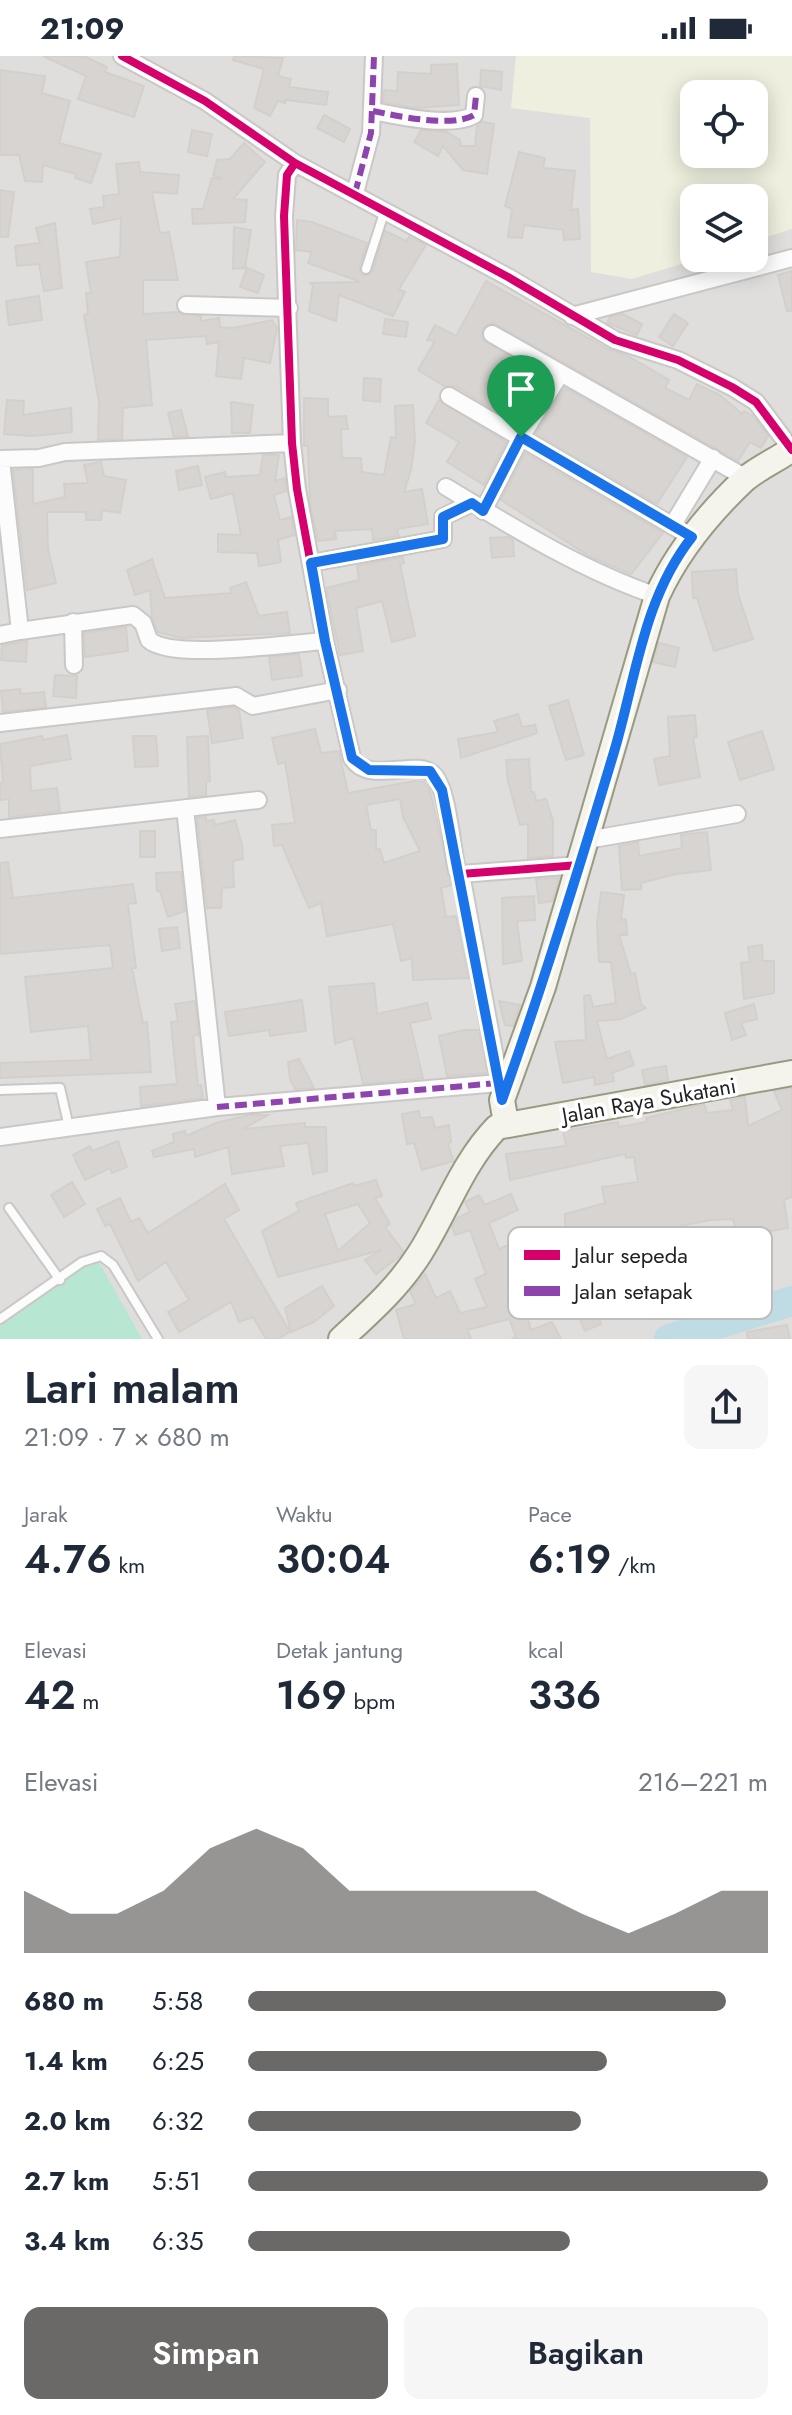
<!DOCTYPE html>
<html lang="id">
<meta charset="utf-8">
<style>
:root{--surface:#fff;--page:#f6f6f7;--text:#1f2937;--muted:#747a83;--accent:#6a6968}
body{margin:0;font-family:Jost,sans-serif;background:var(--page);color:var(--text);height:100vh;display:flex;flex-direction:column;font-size:30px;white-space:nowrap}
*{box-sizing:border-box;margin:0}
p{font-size:26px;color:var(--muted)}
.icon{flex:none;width:44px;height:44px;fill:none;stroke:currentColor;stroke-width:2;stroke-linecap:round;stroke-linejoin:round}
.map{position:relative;height:1283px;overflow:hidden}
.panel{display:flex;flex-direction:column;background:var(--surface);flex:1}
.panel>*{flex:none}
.controls{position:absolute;left:680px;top:24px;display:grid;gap:16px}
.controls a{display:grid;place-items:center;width:88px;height:88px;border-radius:16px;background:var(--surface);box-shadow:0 4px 20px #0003;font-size:40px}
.pin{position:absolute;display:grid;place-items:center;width:68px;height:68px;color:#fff;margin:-82px -34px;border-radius:50% 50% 50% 0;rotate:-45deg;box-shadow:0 0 8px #0007}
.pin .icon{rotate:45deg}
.round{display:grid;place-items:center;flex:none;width:84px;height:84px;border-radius:16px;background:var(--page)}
.headline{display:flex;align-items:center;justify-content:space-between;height:136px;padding:0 24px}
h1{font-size:44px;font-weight:600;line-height:60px}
.figures{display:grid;grid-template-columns:repeat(3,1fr);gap:12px;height:136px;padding:8px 24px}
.figures div{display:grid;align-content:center}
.figures b{font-size:40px;font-weight:600}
.figures small{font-size:22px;font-weight:400}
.figures p{font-size:22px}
.chart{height:224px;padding:16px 24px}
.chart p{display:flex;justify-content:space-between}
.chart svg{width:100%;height:144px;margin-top:8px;fill:var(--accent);opacity:.7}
.cta{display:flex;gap:16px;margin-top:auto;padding:16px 24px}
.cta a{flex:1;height:92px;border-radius:16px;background:var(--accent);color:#fff;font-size:32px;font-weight:600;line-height:92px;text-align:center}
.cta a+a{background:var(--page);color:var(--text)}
ul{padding:0 24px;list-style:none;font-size:26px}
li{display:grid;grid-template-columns:128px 96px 1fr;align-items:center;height:60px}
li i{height:20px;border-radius:10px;background:var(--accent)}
.status{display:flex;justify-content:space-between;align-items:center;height:56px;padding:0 40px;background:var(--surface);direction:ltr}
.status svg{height:22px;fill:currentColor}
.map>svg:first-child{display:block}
</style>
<div class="status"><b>21:09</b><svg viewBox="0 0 49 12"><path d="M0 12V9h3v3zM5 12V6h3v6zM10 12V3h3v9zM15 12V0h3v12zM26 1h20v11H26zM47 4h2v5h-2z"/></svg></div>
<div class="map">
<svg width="792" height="1283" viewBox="0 0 792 1283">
<rect width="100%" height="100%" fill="#f0eeeb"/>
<path fill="#dfdedc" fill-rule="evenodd" d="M0,0h792v1283h-792zM694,38h60v60h-60zM694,142h60v60h-60z"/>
<path fill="#efefdf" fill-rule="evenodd" d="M516,0h276v173l-38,12v-43h-60v60h7l-69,21 -41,-7 -1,-154 -79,-10zM694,38h60v60h-60z"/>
<path fill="#b7e6d2" d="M96,1201l46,82h-142v-13z"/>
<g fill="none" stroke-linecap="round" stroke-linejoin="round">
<path stroke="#bfdbe3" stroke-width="30" d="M669,1283l123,-38"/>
</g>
<path fill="#d7d4d2" stroke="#d3d0cc" stroke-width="2" fill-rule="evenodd" d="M43,0h41l23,11 -2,5 39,14 -10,31 -56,-18 8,-23z
M234,0l49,2 -5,18 13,3 -2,8 39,5 -2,13 -40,-5 -1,3 -7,-2 -8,15 -16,-8 10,-39 -31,-9z
M457,8l2,41 -44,3 -32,-6 1,-12 13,1 1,-19 33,2v-9z
M0,14l45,6 -3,17 28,8 -11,42 42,11 -10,29 -16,-5 1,-4 -33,-9 -1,17 -17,-1 -6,-26h-19z
M481,14l21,2 -1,18 -21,-4z
M324,59l26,14 -6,13 -27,-14z
M483,66l11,2 -7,50 -24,-4 -20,-24 -5,10 -24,-14 7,-12 26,2 13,8 1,6h14l2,-20z
M192,74l20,4 -5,22 -19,-4z
M244,87l21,19 -32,37 14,1 -2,22 -52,2 -1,-15h11l9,-31 10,1 -9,-4 4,-15 13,-1z
M519,96l26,6 -2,10 32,3 -4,39 7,-1 2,30 -16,1 -1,-10 -39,-5 -2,13 -14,-1 4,-28 -7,-3z
M139,106l1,10 39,3 -2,19 -25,-2 8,41 9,-1 9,48h-35v34l35,-2 23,4v5l18,-3 1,9 13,1 39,-8 5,8 -7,35 -26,-5 -3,21 -25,-3 3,-34 -12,2 -1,-8 -60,4 6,65 -29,3 -1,31 -24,1 1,-38 -15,-87 4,-1 -2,-21h5l-5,-31 34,-5 1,-39 -28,6 -3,-15 14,-2 -1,-11 16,-2 -3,-30z
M0,134l14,2 -6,45h-8z
M297,164l15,2 55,21 -8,25 6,8 8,-5 12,-40 21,10 3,-4 17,8 -27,44 6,3 -12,24 -54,-21 -3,26 -27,-10 4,-26 -4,-2 52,-1 -53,-19 4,-11 -16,-2z
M55,167l7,65 -18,3 -5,-27 -22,2 -2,-20 25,-3 -4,-15z
M234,171l17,3 -6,38 -12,1z
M247,212l17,7 -6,18 -18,-6z
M792,215v40h-5l-9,-36z
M486,225l124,69 16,5 43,25 -4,8 24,12 8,-16 23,11 22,19 2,-3 9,5 15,20 -7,12 -11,-6 -12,19 -245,-138 -10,5v12l63,37 -29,46 -62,-37h-11l-26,-16 17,-29 -8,-1 8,-15 21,11z
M39,240l3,24 -33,5 -3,-24z
M623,258l19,10 -5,11 -30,-12 3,-6z
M674,258l14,9 -15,23 -14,-9z
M385,263l23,3 -2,15 -23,-3z
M364,322l17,1 -1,23 -17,-2z
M565,332l122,69 -30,47 -121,-70z
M304,342l24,1v18l18,-1 2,13h-7l1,29h19l1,14 22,3 7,-38 5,1 -1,-32 18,-1 2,37 -4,28 -7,22 18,-3 6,35 -31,5 2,7 -26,4 -1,-11 -37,2 1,8 -18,2 -8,-39 -2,-56h-4z
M7,344l17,1 -1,14 48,-7 1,24 -40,4 -28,-2z
M439,344l67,42 -22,43 -37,-23 12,-20 -33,-19z
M231,346l22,3 -3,28h-18z
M181,354l7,26 -14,1 -6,-24z
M525,397l138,80 -32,41 -42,-18 -88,-56z
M263,399h16l-4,26 10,-3 1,13 -12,4 6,25 11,-3 3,18 -16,5 3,22 -22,4 -2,-13 -39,-1v-18l23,1 -8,-42 -22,6 -6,-22 20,-5 1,5 34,-2z
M101,406l3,14 22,4 -6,33 -18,-3 -1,10h-15v-8h-39l1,37 8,34 -29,7 -14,-120 20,-1v35l32,-7 -1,-13 24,-1 -4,-18z
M198,410l4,19 -23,5 -3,-19z
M508,481l5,3 1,16 -22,2 -2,-20z
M403,501l1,6 -4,1 15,72 -23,6 -10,-41 -26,7 7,43 -23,4 -14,-67 33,-8 -2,-14z
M152,503l13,39 67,-5 -2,-5 16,-6 13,34 28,-4 3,21 -110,5 -22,-6 -6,-15 -2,-27 -15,5 -8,-25z
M736,513l2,25 15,45 -39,12 -17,-53h-4l-1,-26z
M126,571l2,24 -43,6 -1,-24z
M27,585l-1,21 -25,-2 1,-14z
M659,587l20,5 -4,19 -22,-5z
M299,598l3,22 -30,4 -3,-23z
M55,619l22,1 -1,22 -23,-2z
M20,633l1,5 23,-2 2,15 -43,5 -2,-21z
M568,644l16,55 -18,5 -17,-54z
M234,651l5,4 4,27 -31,5 -5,-33z
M518,658l4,13 13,-2 2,8 -76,25 -3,-19 40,-7 -4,-11z
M695,659l2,22 -4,1 7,39 -41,8 -5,-26 16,-3 -2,-39z
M315,673l6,24 18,-2 9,42 67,-12 9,1 5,5 23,98 -11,3 5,29 10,-1 13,62 -56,2 -1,-22 -11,3 -8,-37 -66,12 -6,-33 -12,5 -27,-63 -8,1 -2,-21 23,-2 -10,-61 -7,2 -6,-26zM400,743l3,18 17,34 -36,12 -4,-14 -4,1v-20h-5l-5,-25z
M762,675l12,38 -34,11 -12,-38z
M67,679l4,24 -41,7 1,25 26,-3 3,23 -51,6v-18l-9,1v-17l3,-1 -3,-38 42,-8 1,4z
M133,680h23l2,30 -23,1z
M208,680l2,45 -4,1v13l-17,2 -2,-60z
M529,703l2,33h3l2,9 10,-2 7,22v35l-25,2v-34l-8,1 -12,-44 -2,-21z
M206,761v4l8,-1 1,5 20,-5 7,24 1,15 -10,2 1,26 -12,1 -1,20h-14l-10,-90z
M140,775h15v26h-15z
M707,776l4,38 -35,4 -35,9v6l-19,1 -3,-44 19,-4 1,14 43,-8 -1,-13z
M8,806l5,36 120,-14 3,19 -8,1 8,64h-4l11,55 4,-1 4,50 -151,6v-15l91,-3 -3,-34 -57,6 -6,-55 88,-9 -3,-23 -110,9v-91z
M181,816l4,39 -17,6 -8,-26h-3l-1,-18z
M559,822l-7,23 -13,2 -3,-24z
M601,836l23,3 -3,25 5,-1 1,16h-8l12,39 4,-1 6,31 5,4 -25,11 -24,2 10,38 22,-8 5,14 -22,8 2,8 -19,4 -1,-8 -31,6 -8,-41 31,-2 -2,-44 6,-1 3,12 23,-4 -5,-41h-12l-2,-38z
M534,840l1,24 -18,1 5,40 -19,3 -1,-66z
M177,871l3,21 -18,3 -3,-22z
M762,889l1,16h11v32l-30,6 -3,-36 9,-1 -2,-15z
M374,927l3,31 50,-11 4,16 -21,4 13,55 -60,6 -10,-46 -18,6 -6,-57z
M302,944l4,31 -36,5 -1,-6 -40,6 -4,-24z
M195,945l3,34 -5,1 5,50 3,-1 2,13 -62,8 -1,-19 37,-3 -6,-62 7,-1 -3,-17z
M499,945l21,4 -7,21 -8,-1z
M754,948l3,15 -16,4 5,12 -14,5 -7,-27z
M464,974h15l8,43 -40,3 -8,-40z
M299,1003l15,29 -19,1 -5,-10 -2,-17z
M666,1010l2,14 -23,5 -3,-15z
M792,1032v109l-8,3 4,28 -43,8 -1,-10 -9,2 -2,-9 -22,1 -51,10 2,12 -108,3 9,24 -43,21 11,40 21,-8 9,17h-49l4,-2 -7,-18 -42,11 4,9h-67l-8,-29 20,-6 -6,-12 15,-18 11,24 14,-7 10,22 27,-6 -12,-28 11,-5 -16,-44 -15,5 -3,-8 5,-9 13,-6 -5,-10 14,-7 6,10 26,-11 7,16 -29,13 10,26 34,-15 3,7 29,-10v-17l40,-11 -3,-16 36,-5 -4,-25 -8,1 -1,-4 -115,26 -4,-26 60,-8 -3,-15 55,-9 1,5 28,-5 -1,-4 58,-14 3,9 26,-3 -3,-10 15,-3 3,29 34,-16 -8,-19z
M419,1055l1,7 12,-1 3,11 14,-3 2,17 -3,1 5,18 -31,9 -8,-27 -7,1 -5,-30z
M249,1059h19l-25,14 62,-6v4h21l1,44 -14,3 -5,-31 -28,3 4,20 -52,8 -4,-27 -33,10 -1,-8 -40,8 -2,-6 22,-9 -1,-8 12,-3 1,5 30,-13z
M118,1085l9,26 -15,6 -2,-5 -25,12 -12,-25 17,-9 2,5z
M376,1124l6,16 -7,2 15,26 -5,3 18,24 -3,5 -24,18 -11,-14 17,-10 -104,27 -16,-46 37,-20 -3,-8 57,-20 1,3zM358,1148l12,19 -32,28 -13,-37z
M72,1126l13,22 -21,13 -13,-22z
M225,1128l14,26 -15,9 66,113 -12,7h-12l-13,-22 -14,5 -8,-20 -52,30 -11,-20 21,-12 -23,-38 -28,19 -28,-57 -5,2 -8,-17 23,-11 11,24 8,-4 9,15z
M581,1215l20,53 -16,7 -17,-39 -7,2 -5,-15z
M322,1230l12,20 -20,16 -23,10 -6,-24z
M787,1269l3,14h-42l-1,-7z"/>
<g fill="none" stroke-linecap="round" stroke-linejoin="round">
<defs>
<path id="lane" d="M366,213l19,-59
M0,1034l60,-2 9,39
M9,1152l51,72
M0,1263l82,-57 19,-6 12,9 45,74"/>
<path id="street" d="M122,0l83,45 90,62 213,114 107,63 63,20 54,27 24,15 36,48
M373,55c24,5 79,17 101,4l2,-19
M295,107l-8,12 -3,41 8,227 5,46 28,152 27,117c17,28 65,-1 82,17 14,15 18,74 23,96l4,3 118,-9
M355,137l16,-60 3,-77
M186,249l103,3
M572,260l220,-58
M492,278l254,144
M449,340l243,141
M0,403l39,-1 26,-6 227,-9
M1,404l19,171 113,-16 10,8 6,17c23,21 142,3 176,1
M446,431c68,41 135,83 211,109
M483,455l38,-74 40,-64
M672,470l41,-68
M311,507l132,-24v-22l29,-14
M73,566l1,43
M0,579l20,-4
M0,667l236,-27 17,10 85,-16
M185,752l32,299
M0,773l258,-29
M587,784l150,-26
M461,818l40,216
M0,1081l217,-30 282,-24"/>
<path id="secondary" d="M506,1067l-4,-23 41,-113 114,-391c20,-44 51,-82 87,-116 14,-12 33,-20 48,-31
M341,1283c29,-27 57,-51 79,-86 26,-41 42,-90 77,-126l295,-54"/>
</defs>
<use href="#lane" stroke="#c9c8c7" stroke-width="12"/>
<use href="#street" stroke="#c9c8c7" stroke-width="20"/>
<use href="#secondary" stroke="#999a82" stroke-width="28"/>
<use href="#lane" stroke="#fdfcfc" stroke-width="8"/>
<use href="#street" stroke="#fdfcfc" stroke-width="16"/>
<use href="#secondary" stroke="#f4f4ed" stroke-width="24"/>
<path stroke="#8e44ad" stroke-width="6" stroke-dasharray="12 6" stroke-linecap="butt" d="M373,55c24,5 79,17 101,4l2,-19
M355,137l16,-60 3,-77
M311,507l132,-24v-22l29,-14
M217,1051l282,-24"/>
<defs>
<path id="cycleway" d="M122,0l83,45 90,62 213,114 107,63 63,20 54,27 24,15 36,48
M295,107l-8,12 -3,41 8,227 5,46 28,152 27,117c17,28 65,-1 82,17 14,15 18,74 23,96l4,3 118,-9"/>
</defs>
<use href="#cycleway" stroke="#fff" stroke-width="13"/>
<use href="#cycleway" stroke="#d6006c" stroke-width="8"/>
</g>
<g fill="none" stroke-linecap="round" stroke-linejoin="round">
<defs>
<path id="route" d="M521,381l171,100c-49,62 -56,141 -78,215 -35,117 -71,233 -112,348l-60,-310 -12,-19 -61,-1 -17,-12 -27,-117 -14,-78 132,-24v-22l29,-14 11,8z"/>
</defs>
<use href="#route" stroke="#fff" stroke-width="16"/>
<use href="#route" stroke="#1a73e8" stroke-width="10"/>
</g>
<g text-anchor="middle" stroke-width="7" stroke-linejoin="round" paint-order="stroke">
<g font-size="22" fill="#222" stroke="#fff">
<text transform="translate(649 1044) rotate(-10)" y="8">Jalan Raya Sukatani</text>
</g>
</g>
<rect x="508" y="1171" width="264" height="92" rx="12" fill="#fff" stroke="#bdbdbd" stroke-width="2"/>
<rect x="524" y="1194" width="36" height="10" fill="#d6006c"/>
<rect x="524" y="1230" width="36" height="10" fill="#8e44ad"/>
<g font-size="22" fill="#222">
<text x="574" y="1207">Jalur sepeda</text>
<text x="574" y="1243">Jalan setapak</text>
</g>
</svg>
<div class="controls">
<a><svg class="icon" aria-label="locate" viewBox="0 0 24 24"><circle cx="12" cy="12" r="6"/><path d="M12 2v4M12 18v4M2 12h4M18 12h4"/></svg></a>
<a><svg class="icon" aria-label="layers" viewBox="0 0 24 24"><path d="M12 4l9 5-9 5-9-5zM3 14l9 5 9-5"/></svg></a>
</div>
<div class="pin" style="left:521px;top:381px;background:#1e9e55"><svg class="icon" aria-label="arrive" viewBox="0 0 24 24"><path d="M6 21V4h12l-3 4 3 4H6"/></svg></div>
</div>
<section class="panel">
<div class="headline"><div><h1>Lari malam</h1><p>21:09 · 7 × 680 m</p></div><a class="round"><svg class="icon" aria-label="share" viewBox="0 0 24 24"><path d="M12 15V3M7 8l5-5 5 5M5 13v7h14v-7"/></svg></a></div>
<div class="figures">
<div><p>Jarak</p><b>4.76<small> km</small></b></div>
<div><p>Waktu</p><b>30:04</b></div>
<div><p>Pace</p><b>6:19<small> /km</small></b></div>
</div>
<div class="figures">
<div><p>Elevasi</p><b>42<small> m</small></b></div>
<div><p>Detak jantung</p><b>169<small> bpm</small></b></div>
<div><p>kcal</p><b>336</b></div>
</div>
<div class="chart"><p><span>Elevasi</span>216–221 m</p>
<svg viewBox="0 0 160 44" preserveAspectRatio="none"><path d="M0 44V25L10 32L20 32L30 25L40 12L50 6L60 12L70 25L80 25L90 25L100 25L110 25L120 32L130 38L140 32L150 25L160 25V44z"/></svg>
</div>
<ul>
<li><b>680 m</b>5:58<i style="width:92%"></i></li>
<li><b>1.4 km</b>6:25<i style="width:69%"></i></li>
<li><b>2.0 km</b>6:32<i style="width:64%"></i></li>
<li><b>2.7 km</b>5:51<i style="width:100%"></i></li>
<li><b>3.4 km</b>6:35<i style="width:62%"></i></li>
</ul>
<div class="cta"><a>Simpan</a><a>Bagikan</a></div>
</section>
